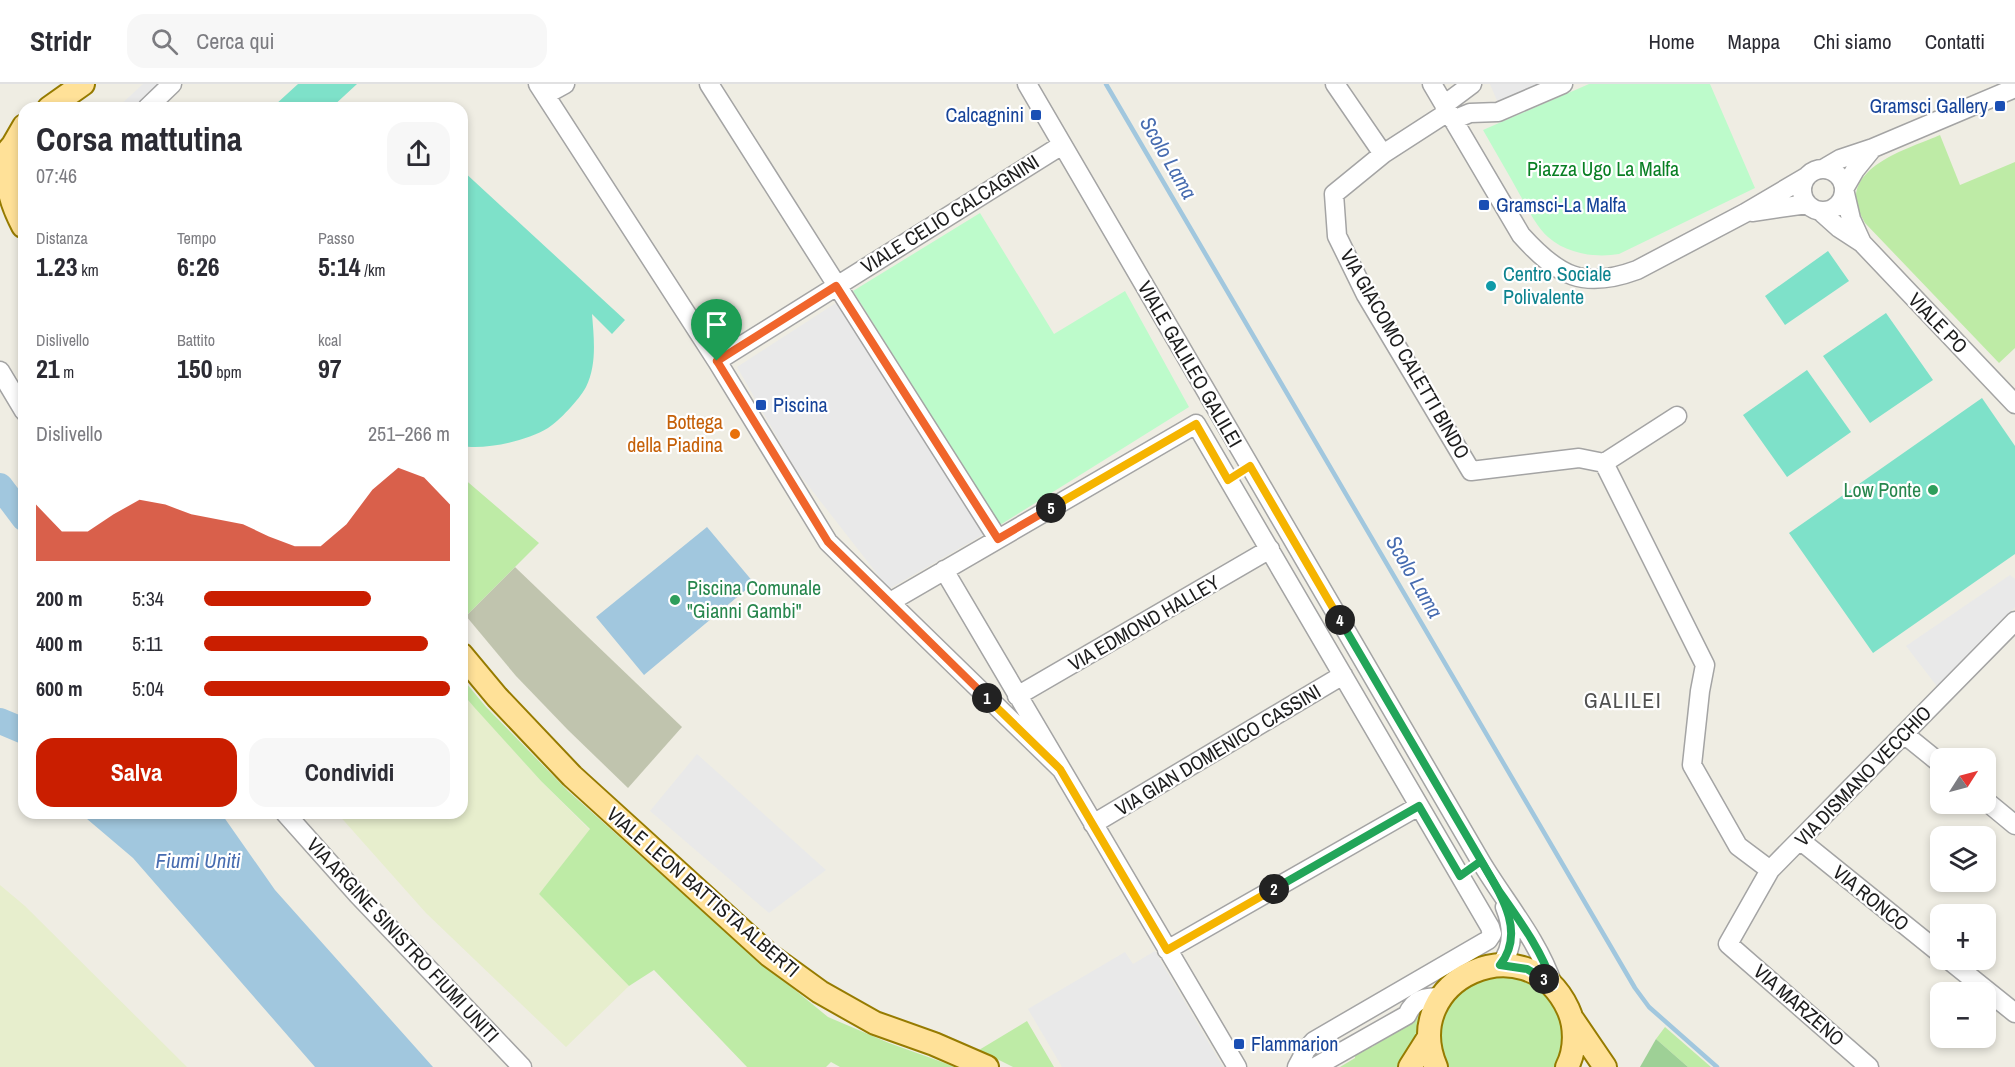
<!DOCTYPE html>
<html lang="it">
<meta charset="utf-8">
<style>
:root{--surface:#fff;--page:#f7f7f7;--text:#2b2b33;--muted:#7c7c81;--line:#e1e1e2;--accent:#ca1e00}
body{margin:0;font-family:"Archivo Narrow",sans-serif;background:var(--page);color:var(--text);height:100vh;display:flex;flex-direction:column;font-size:22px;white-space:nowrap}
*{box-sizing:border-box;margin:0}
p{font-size:20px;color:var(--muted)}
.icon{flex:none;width:33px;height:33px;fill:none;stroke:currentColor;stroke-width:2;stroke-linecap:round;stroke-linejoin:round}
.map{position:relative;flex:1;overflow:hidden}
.sheet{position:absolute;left:18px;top:18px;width:450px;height:717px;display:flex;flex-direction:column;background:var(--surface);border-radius:18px;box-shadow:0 3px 9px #0003}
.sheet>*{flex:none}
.needle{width:39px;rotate:54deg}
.controls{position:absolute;left:1930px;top:664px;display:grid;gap:12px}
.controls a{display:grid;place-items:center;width:66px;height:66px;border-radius:12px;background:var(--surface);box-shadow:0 3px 9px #0003;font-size:30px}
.pin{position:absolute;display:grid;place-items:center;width:51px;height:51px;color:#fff;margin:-62px -26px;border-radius:50% 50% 50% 0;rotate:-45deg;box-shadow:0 0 6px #0007}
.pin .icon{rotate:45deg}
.km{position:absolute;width:30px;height:30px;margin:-15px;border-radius:50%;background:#222;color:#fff;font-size:16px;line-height:30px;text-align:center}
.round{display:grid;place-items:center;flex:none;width:63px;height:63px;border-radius:18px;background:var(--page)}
.summary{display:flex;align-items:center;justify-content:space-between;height:102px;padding:0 18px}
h1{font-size:33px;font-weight:700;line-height:45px}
.stats{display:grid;grid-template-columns:repeat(3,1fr);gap:9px;height:102px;padding:6px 18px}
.stats div{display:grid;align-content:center}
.stats b{font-size:26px;font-weight:700}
.stats small{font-size:16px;font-weight:400}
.stats p{font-size:16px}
.chart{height:168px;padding:12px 18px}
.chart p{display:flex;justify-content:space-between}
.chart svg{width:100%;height:108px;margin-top:6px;fill:var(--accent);opacity:.7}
.cta{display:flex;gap:12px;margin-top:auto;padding:12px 18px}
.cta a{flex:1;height:69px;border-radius:18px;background:var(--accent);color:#fff;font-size:24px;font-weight:700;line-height:69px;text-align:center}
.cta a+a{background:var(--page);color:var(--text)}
ul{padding:0 18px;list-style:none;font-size:20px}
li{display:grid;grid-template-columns:96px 72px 1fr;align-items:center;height:45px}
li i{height:15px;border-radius:8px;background:var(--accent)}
header{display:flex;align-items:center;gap:36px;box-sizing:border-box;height:84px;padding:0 30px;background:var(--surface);border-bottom:2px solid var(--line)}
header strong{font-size:28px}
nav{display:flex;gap:33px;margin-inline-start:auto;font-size:21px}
.search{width:420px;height:54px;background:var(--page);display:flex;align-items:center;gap:15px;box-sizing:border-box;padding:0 21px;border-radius:18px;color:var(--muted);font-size:22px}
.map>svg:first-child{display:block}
</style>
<header>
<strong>Stridr</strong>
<div class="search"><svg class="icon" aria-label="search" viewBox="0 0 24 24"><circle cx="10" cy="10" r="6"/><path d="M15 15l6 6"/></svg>Cerca qui</div>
<nav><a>Home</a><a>Mappa</a><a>Chi siamo</a><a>Contatti</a></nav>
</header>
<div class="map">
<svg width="2015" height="983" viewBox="0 0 2015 983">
<rect width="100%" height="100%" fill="#efede3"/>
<path fill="#c0c4ae" d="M515,483l167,160 -54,61 -60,-58 -52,-54 -50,-60z"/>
<path fill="#e7eecd" d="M462,609l79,88 49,49 -51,64 90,92 -63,61 -140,-134 -89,-100h125z
M0,801l25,21 162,161h-187z"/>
<path fill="#beeba6" d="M1940,51l20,50 55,-23v186l-16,15 -134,-140c-3,-6 -7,-12 -8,-17 -10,-41 56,-59 83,-71z
M462,393l77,66 -73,73 -4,-6z
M462,594l24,29 82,84 178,159 82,67 61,26 67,24h-116l-9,-5 -5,5h-79l-93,-97 -25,16 -90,-92 51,-65 -49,-48 -67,-74 -12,-14z
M1481,892c12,0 26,-2 38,0 28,4 47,42 44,69 0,7 -4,15 -7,22h-111c-9,-18 -10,-53 5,-69 8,-9 21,-15 31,-22z
M1427,922l-13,36 -15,25h-59l15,-9v-8l9,-7 8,4 38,-24 2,-9z
M1027,937l27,46h-41l-34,-17z
M1665,943l46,40h-23l-32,-28z"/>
<path fill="#9ed096" d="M1656,955l32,28h-48z"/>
<path fill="#bdfbcb" d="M1589,0h121l45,104 -136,66c-23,4 -52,0 -71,-17 -12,-11 -20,-28 -28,-42 -12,-22 -25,-44 -37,-65z
M980,129l74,121 71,-43 64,116 -189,118 -147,-234z"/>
<path fill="#7ee1c9" d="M298,0h59l-26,24h-53l-3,-3z
M462,86l163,150 -13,14 -20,-20c2,25 5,51 -6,73 -7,13 -27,34 -38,41 -21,13 -63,22 -86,18z
M1828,167l21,30 -64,44 -20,-29z
M1886,229l47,67 -63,43 -47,-67z
M1807,286l44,62 -64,45 -44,-62z
M1982,314l33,48v108l-142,99 -84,-120z"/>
<path fill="#e9e9e9" d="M143,0h16l-25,24h-17z
M1490,0h53l-45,19z
M839,217l147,232 -97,56 -93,-119 -59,-103z
M2010,491l5,4v28l-76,82 -33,-43z
M697,670l129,116 -57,43 -119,-102z
M1155,867l68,116h-161l-34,-58 97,-57 8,12z"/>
<path fill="#a1c7de" d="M707,443l47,56 -110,92 -48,-58z
M80,729h141l54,77 158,177h-118l-182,-209z"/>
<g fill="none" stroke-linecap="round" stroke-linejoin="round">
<path stroke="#a1c7de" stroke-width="4.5" d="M1106,0l529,904 14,19 68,60"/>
<path stroke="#a1c7de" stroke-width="26" d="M0,402l24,32
M0,637l24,10"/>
<defs>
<path id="minor" d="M538,0l179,277 111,181 233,227
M709,0l289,455
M1027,0l454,778c24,40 57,78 72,123
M1335,0l48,70
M1432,0l89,151c37,41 62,55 116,35l108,-57 61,-36
M545,11l20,-11
M1444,21l28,-21
M147,24l25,-24
M1448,28l-65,42 -49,40 3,42 29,59 105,176 108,-13 25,5 73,-47
M1453,36l17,-7 28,-1 65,-28
M1802 106a21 21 0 1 1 42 0a21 21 0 1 1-42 0Z
M1823,85l17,-10 33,-11 142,-60
M1820,127l19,17 23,15 153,161
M1752,128l55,-8
M1862,159l-11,-24 -7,-30 11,-19 17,-21
M717,277l345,-216
M0,287l24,40
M1604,379l101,202 -5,26 -8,74 46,81 32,24
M944,486l293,497
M890,518l306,-178 294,503 2,7 -4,6 -174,101 -8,9 -9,17
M1017,612l253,-147
M1904,650l37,30
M1986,717l29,24
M285,729l73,82 164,172
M1093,740l250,-149
M1801,757l140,113
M1167,866l252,-144
M1949,876l66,53
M1500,881c14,-17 13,-38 5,-58
M1315,983l92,-52c7,-16 18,-18 34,-18
M1869,983l-141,-123 42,-74 245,-249"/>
<path id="major" d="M49,24l34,-24
M13,61c-8,35 -6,50 10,81
M3,73l10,-12 11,-19
M462,571l35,42 75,79 197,179 51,37 55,31 59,21 53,23
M1573,936l32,47
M1410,983l19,-30
M1436,983c-38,-88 91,-146 132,-58 8,17 8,41 -1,58"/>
</defs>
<use href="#minor" stroke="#a4a4a4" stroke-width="21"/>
<use href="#major" stroke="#967b00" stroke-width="26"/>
<use href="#minor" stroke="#fff" stroke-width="18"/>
<use href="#major" stroke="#ffe198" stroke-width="22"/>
</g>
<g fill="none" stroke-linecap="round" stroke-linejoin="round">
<defs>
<path id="split-1" d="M717,277l111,181 159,156"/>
<path id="split-2" d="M987,614l73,71 107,181 107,-61"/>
<path id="split-3" d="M1274,805l145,-83 41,70 21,-15c18,31 46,70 19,104l27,4 17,10"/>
<path id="split-4" d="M1340,536l159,271c21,30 43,60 54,94l-9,-6"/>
<path id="split-5" d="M1051,424l145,-84 32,56 22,-14 90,154"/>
<path id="split-6" d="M717,277l119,-75 162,253 53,-31"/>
</defs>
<use href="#split-1" stroke="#fff" stroke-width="12"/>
<use href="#split-2" stroke="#fff" stroke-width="12"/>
<use href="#split-3" stroke="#fff" stroke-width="12"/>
<use href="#split-4" stroke="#fff" stroke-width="12"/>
<use href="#split-5" stroke="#fff" stroke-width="12"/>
<use href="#split-6" stroke="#fff" stroke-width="12"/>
<use href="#split-1" stroke="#f0652b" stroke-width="8"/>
<use href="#split-2" stroke="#f5b400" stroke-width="8"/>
<use href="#split-3" stroke="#22a559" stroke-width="8"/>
<use href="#split-4" stroke="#22a559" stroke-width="8"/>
<use href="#split-5" stroke="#f5b400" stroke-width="8"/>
<use href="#split-6" stroke="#f0652b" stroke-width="8"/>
</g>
<g fill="#1a4fb4" stroke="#fff" stroke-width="2">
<rect x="1994" y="16" width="12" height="12" rx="3"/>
<rect x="1030" y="25" width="12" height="12" rx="3"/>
<rect x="1478" y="115" width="12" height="12" rx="3"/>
<rect x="755" y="315" width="12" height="12" rx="3"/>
<rect x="1233" y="954" width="12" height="12" rx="3"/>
</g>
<circle fill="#0f9aa8" stroke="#fff" stroke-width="2" cx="1491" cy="202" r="6"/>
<circle fill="#e8710a" stroke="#fff" stroke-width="2" cx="735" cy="350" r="6"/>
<g fill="#2e9e5b" stroke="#fff" stroke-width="2">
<circle cx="1933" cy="406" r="6"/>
<circle cx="675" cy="516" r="6"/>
</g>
<g text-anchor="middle" stroke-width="4.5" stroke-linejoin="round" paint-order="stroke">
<g font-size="20" fill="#164399" stroke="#fff" text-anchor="start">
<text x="1988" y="29" text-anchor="end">Gramsci Gallery</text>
<text x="1024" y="38" text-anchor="end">Calcagnini</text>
<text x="1496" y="128">Gramsci-La Malfa</text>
<text x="773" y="328">Piscina</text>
<text x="1251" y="967">Flammarion</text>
</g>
<g font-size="20" fill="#087f23" stroke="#fff">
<text x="1603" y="92">Piazza Ugo La Malfa</text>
</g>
<g font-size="20" fill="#1d1d1d" stroke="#fff">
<text transform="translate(950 130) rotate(-32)" y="7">VIALE CELIO CALCAGNINI</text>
<text transform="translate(1938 239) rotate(46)" y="7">VIALE PO</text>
<text transform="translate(1405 270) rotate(60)" y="7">VIA GIACOMO CALETTI BINDO</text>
<text transform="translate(1190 280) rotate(60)" y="7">VIALE GALILEO GALILEI</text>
<text transform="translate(1144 539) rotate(-30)" y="7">VIA EDMOND HALLEY</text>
<text transform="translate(1218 666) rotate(-31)" y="7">VIA GIAN DOMENICO CASSINI</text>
<text transform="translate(1863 692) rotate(-46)" y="7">VIA DISMANO VECCHIO</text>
<text transform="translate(703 808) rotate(41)" y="7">VIALE LEON BATTISTA ALBERTI</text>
<text transform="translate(1871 814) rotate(39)" y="7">VIA RONCO</text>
<text transform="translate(403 856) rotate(47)" y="7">VIA ARGINE SINISTRO FIUMI UNITI</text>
<text transform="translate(1799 921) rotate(41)" y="7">VIA MARZENO</text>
</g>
<g font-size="20" fill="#0d838f" stroke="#fff" text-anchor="start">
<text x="1503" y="197">Centro Sociale<tspan x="1503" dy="23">Polivalente</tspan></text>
</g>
<g font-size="20" fill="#c56008" stroke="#fff" text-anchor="end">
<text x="723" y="345">Bottega<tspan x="723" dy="23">della Piadina</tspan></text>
</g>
<g font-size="20" fill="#27864d" stroke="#fff" text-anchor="end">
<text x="1921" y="413">Low Ponte</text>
<text x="687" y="511" text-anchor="start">Piscina Comunale<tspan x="687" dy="23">"Gianni Gambi"</tspan></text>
</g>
<g font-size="21" font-style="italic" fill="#476cb0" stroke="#fff">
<text transform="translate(1168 74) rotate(60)" y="7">Scolo Lama</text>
<text transform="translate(1414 493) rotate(60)" y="7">Scolo Lama</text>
<text x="198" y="784">Fiumi Uniti</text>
</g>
<g font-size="22" letter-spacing="1.5" fill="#505050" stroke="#fff">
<text x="1623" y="624">GALILEI</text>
</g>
</g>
</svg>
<div class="controls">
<a><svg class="needle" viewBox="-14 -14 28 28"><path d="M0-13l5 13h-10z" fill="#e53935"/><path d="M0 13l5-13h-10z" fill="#7c7c81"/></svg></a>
<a><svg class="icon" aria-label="layers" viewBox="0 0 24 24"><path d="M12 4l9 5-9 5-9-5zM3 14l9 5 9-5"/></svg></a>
<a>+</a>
<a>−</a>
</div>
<div class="pin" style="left:717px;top:277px;background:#1e9e55"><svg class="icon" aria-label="arrive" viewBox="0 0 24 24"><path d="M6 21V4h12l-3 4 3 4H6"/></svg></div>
<b class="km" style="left:987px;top:614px">1</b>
<b class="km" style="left:1274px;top:805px">2</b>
<b class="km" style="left:1544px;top:895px">3</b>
<b class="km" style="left:1340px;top:536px">4</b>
<b class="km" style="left:1051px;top:424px">5</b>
<section class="sheet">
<div class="summary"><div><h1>Corsa mattutina</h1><p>07:46</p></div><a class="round"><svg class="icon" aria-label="share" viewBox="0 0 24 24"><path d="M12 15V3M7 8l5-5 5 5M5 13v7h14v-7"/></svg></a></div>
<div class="stats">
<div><p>Distanza</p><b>1.23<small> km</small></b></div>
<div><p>Tempo</p><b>6:26</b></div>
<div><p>Passo</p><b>5:14<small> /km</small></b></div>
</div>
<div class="stats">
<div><p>Dislivello</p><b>21<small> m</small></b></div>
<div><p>Battito</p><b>150<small> bpm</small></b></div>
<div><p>kcal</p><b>97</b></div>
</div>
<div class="chart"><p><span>Dislivello</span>251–266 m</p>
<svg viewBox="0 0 160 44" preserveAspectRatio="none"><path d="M0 44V21L10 32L20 32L30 25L40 19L50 21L60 25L70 27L80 29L90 34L100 38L110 38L120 29L130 15L140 6L150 10L160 21V44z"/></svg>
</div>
<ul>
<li><b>200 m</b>5:34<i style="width:68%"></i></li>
<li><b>400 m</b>5:11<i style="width:91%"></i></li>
<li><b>600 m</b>5:04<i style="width:100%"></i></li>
</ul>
<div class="cta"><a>Salva</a><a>Condividi</a></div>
</section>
</div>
